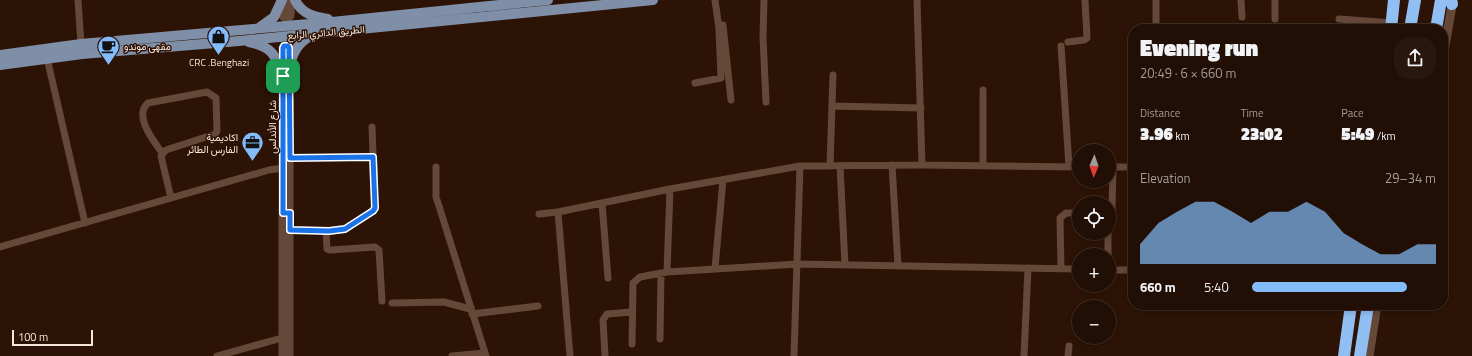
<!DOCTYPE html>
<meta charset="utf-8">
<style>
:root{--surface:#210e04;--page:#29170e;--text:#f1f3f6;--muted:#a29c9a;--line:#3e2e26;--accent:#83bcfb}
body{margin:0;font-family:"Titillium Web",Vazirmatn,sans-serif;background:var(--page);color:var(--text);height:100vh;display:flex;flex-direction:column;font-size:15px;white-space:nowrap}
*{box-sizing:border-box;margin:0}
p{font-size:13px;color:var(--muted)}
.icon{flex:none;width:22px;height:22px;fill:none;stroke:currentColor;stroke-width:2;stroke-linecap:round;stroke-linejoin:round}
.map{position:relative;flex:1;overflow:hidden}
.side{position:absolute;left:1128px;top:24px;width:320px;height:286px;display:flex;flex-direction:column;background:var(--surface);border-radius:16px;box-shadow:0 2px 6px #0003,0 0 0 1px var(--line)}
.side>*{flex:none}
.needle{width:26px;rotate:182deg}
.controls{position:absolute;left:1072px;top:144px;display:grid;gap:8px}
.controls a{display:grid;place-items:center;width:44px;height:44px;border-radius:50%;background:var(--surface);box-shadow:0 2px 6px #0003,0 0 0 1px var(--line);font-size:20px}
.scale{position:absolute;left:12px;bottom:10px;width:81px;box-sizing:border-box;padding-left:4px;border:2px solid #f7e5db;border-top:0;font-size:11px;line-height:14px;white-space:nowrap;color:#f7e5db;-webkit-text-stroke:3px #2c1305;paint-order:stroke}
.pin{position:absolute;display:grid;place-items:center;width:34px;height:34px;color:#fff;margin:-17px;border-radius:8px;box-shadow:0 2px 6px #0006}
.round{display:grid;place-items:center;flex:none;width:42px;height:42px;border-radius:16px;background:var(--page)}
.overview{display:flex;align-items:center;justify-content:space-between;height:68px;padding:0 12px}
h1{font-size:22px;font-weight:800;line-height:30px}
.stats{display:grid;grid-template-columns:repeat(3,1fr);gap:6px;height:68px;padding:4px 12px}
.stats div{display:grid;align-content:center}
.stats b{font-size:17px;font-weight:800}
.stats small{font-size:11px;font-weight:400}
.stats p{font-size:11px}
.chart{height:112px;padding:8px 12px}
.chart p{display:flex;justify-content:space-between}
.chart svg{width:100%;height:72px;margin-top:4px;fill:var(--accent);opacity:.7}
ul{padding:0 12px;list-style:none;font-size:13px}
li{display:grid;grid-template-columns:64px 48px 1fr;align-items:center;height:30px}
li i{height:10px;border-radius:5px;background:var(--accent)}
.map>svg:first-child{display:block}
</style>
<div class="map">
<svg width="1472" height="356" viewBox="0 0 1472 356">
<rect width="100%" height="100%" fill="#2c1305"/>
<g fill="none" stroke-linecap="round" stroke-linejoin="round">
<path stroke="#654838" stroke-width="7" d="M78,0l3,44
M764,0l-1,37 3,65
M917,0l5,165
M1156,0v29
M1241,0l1,17
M1275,19v-19
M1339,19l53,4
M723,25l8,75
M1068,42l16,-2 3,-2 -2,-38
M1061,46l8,120
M47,58l38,165
M695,83l26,-5v-1l-2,-48 -4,-29
M983,90v76
M832,106l89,2
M162,153c-8,-12 -29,-37 -14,-50l59,-11 9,6 1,33 -2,3 -49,16 -5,6 10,42
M290,158l83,-1
M892,165l6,101
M830,166l3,-91
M840,166l5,99
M436,167v30l3,9 47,150
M1109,167h24
M602,203l6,75
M558,212l12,144
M1109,213l3,-2v-2l1,-42
M539,214l19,-2 112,-23 130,-23 122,-1 157,2
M290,230l39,1 16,-2 28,-18 2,-4 -3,-80
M326,231l1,18 3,1 45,-3 4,3 3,51
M0,247l269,-77 13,-2
M1108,255v-22
M715,268l8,-88
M1061,269l-1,-51 6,-5h13
M1109,270h24
M667,272l3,-83
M392,303l52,-1 26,7
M472,314l66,-8
M660,339l1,-66
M632,344l1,-61 7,-6 27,-5 130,-8 282,5
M217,356l65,-18
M452,356l33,-3
M605,356l-2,-36 4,-6 25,-2
M794,356l6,-190
M1024,356l4,-88
M1068,356l1,-10"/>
<path stroke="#654838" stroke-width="9" d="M283,0v16l4,3 3,-3 1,-16
M1443,57l10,-57
M283,356v-308l1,-2h4l1,2v308
M1369,356l8,-51"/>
<path stroke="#808fa8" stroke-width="10" d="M295,0c7,14 19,17 33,19
M260,27l14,-10 8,-17
M249,42c23,5 26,12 34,34
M0,55l81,-11 251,-22 216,-22
M0,65l82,-11 157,-13 414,-41
M289,67c4,-14 9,-26 24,-32"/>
<path stroke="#92bff3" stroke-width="12" d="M1451,0l1,4
M1391,29l3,-29
M1410,29l5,-29
M1436,29l5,-29
M1344,356l7,-51
M1360,356l8,-51"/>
</g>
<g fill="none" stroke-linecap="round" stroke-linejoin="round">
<defs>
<path id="route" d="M284,46h4l1,2 1,110 83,-1 2,51 -2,3 -28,18 -16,2 -39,-1v-17h-7v-165z"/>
</defs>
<use href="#route" stroke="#fff" stroke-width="8"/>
<use href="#route" stroke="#1a73e8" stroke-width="5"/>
</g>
<defs>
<symbol id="shop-pin" viewBox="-11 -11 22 30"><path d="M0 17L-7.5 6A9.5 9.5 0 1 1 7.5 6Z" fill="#83bcfb" stroke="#2c1305"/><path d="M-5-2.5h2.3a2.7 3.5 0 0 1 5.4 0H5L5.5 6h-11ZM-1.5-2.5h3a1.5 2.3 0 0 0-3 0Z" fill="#111"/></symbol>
<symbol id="cafe-pin" viewBox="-11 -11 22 30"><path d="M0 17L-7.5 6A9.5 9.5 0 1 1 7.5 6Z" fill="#83bcfb" stroke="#2c1305"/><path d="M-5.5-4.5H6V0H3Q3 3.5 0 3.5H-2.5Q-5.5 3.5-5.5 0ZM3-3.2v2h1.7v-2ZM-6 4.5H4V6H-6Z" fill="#111"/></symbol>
<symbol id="office-pin" viewBox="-11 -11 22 30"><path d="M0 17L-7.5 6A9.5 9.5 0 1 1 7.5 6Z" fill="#83bcfb" stroke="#2c1305"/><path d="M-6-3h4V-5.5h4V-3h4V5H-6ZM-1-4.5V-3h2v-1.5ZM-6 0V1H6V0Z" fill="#111"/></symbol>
</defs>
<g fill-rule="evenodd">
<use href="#shop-pin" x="206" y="24" width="25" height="34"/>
<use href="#cafe-pin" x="96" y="34" width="25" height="34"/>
<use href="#office-pin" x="240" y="130" width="25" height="34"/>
</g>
<g text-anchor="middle" stroke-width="3" stroke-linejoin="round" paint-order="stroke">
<g font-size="10" fill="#f7e5db" stroke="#2c1305">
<text transform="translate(326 32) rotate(-5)" y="4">الطريق الدائري الرابع</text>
<text transform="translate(272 127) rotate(-90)" y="4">شارع الأندلس</text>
</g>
<g font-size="10" fill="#f7e5db" stroke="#2c1305" text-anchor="start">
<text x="124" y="50">مقهى موندو</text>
<text x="219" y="66" text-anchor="middle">CRC .Benghazi</text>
<text x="238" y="141" text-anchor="end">اكاديمية<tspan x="238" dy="12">الفارس الطائر</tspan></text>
</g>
</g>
</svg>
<div class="controls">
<a><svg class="needle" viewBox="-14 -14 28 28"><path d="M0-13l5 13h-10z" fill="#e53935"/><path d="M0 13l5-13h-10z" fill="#a29c9a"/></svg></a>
<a><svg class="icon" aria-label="locate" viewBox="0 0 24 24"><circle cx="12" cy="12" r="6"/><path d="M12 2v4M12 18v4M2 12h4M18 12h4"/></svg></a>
<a>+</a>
<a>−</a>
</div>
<div class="scale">100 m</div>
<div class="pin" style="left:283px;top:76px;background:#1e9e55"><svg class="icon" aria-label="arrive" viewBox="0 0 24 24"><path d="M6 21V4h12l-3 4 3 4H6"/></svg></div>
<section class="side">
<div class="overview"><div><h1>Evening run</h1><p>20:49 · 6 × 660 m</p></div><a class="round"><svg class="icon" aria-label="share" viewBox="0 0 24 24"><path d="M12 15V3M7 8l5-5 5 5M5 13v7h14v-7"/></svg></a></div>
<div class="stats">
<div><p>Distance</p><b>3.96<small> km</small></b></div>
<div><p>Time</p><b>23:02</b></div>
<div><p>Pace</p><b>5:49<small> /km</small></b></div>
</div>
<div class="chart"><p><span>Elevation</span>29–34 m</p>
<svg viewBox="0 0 160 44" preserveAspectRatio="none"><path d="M0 44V32L10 19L20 12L30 6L40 6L50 12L60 19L70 12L80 12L90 6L100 12L110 25L120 32L130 38L140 38L150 32L160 32V44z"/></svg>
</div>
<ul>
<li><b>660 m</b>5:40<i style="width:84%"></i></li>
</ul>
</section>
</div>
